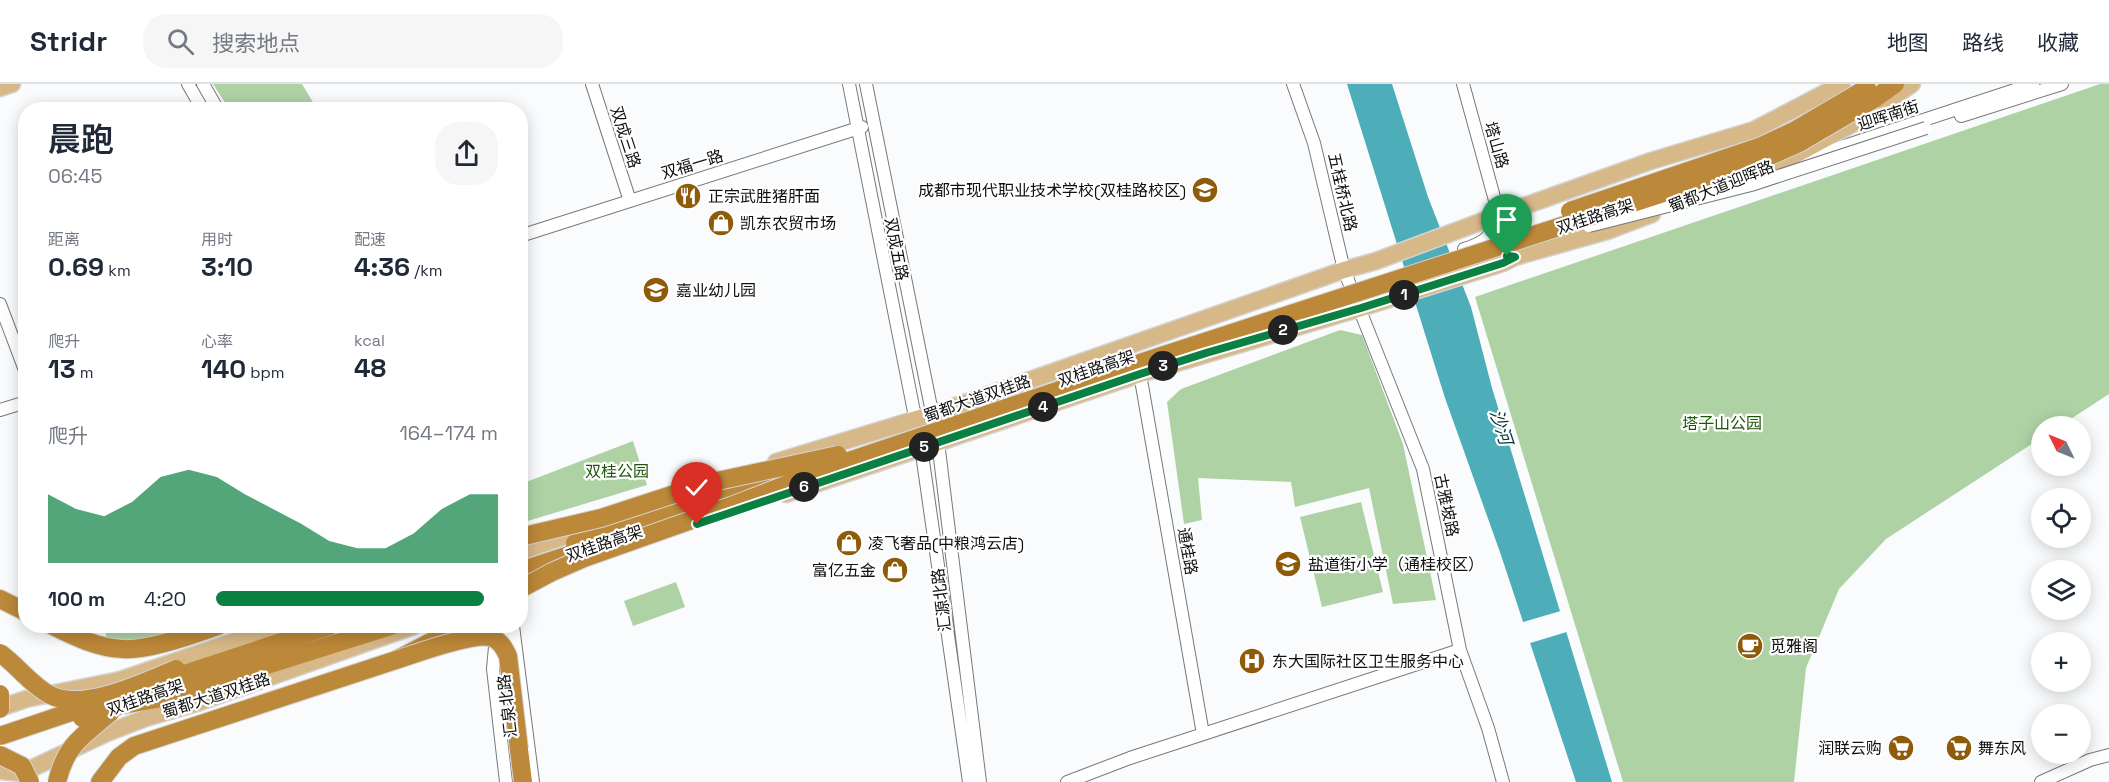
<!DOCTYPE html>
<html lang="zh">
<meta charset="utf-8">
<style>
:root{--surface:#fff;--page:#f6f6f7;--text:#1f2937;--muted:#747a83;--line:#e0e1e3;--accent:#0b8043}
body{margin:0;font-family:"Space Grotesk","Noto Sans SC",sans-serif;background:var(--page);color:var(--text);height:100vh;display:flex;flex-direction:column;font-size:22px;white-space:nowrap}
*{box-sizing:border-box;margin:0}
p{font-size:20px;color:var(--muted)}
.icon{flex:none;width:33px;height:33px;fill:none;stroke:currentColor;stroke-width:2;stroke-linecap:round;stroke-linejoin:round}
.map{position:relative;flex:1;overflow:hidden}
.details{position:absolute;left:18px;top:18px;width:510px;height:531px;display:flex;flex-direction:column;background:var(--surface);border-radius:24px;box-shadow:0 3px 15px #0003}
.details>*{flex:none}
.needle{width:39px;rotate:313deg}
.buttons{position:absolute;left:2031px;top:332px;display:grid;gap:12px}
.buttons a{display:grid;place-items:center;width:60px;height:60px;border-radius:50%;background:var(--surface);box-shadow:0 3px 15px #0003;font-size:30px}
.pin{position:absolute;display:grid;place-items:center;width:51px;height:51px;color:#fff;margin:-62px -26px;border-radius:50% 50% 50% 0;rotate:-45deg;box-shadow:0 0 6px #0007}
.pin .icon{rotate:45deg}
.km{position:absolute;width:30px;height:30px;margin:-15px;border-radius:50%;background:#222;color:#fff;font-size:16px;line-height:30px;text-align:center}
.round{display:grid;place-items:center;flex:none;width:63px;height:63px;border-radius:24px;background:var(--page)}
.overview{display:flex;align-items:center;justify-content:space-between;height:102px;padding:0 30px}
h1{font-size:33px;font-weight:600;line-height:45px}
.stats{display:grid;grid-template-columns:repeat(3,1fr);gap:9px;height:102px;padding:6px 30px}
.stats div{display:grid;align-content:center}
.stats b{font-size:26px;font-weight:600}
.stats small{font-size:16px;font-weight:400}
.stats p{font-size:16px}
.chart{height:168px;padding:12px 30px}
.chart p{display:flex;justify-content:space-between}
.chart svg{width:100%;height:108px;margin-top:6px;fill:var(--accent);opacity:.7}
ul{padding:0 30px;list-style:none;font-size:20px}
li{display:grid;grid-template-columns:96px 72px 1fr;align-items:center;height:45px}
li i{height:15px;border-radius:8px;background:var(--accent)}
header{display:flex;align-items:center;gap:36px;box-sizing:border-box;height:84px;padding:0 30px;background:var(--surface);border-bottom:2px solid var(--line)}
header strong{font-size:28px}
nav{display:flex;gap:33px;margin-inline-start:auto;font-size:21px}
.search{width:420px;height:54px;background:var(--page);display:flex;align-items:center;gap:15px;box-sizing:border-box;padding:0 21px;border-radius:24px;color:var(--muted);font-size:22px}
.map>svg:first-child{display:block}
</style>
<header>
<strong>Stridr</strong>
<div class="search"><svg class="icon" aria-label="search" viewBox="0 0 24 24"><circle cx="10" cy="10" r="6"/><path d="M15 15l6 6"/></svg>搜索地点</div>
<nav><a>地图</a><a>路线</a><a>收藏</a></nav>
</header>
<div class="map">
<svg width="2109" height="698" viewBox="0 0 2109 698">
<rect width="100%" height="100%" fill="#f9fbfc"/>
<path fill="#afd2a5" d="M213,0h89l15,25h-88z
M2100,0h9v310l-49,32h-18l-1,12 -155,101 -47,50 -33,79 -12,114h-171l-148,-485z
M1340,246l22,5 41,109 33,156 -43,4 -24,-116 -74,19 -4,-25 -93,-4 4,42 -18,4 -17,-122 14,-13z
M633,357l14,44 -126,38v-39z
M1361,418l22,90 -61,15 -22,-90z
M676,498l9,25 -52,19 -9,-25z
M103,542h92l-60,17 -27,-2z"/>
<path fill="#4dadb8" d="M1347,0h45l36,113 43,110 21,81 120,394h-36l-75,-227 -56,-157z"/>
<path fill="#f9fbfc" d="M1564,526l6,21 -43,13 -7,-21z"/>
<g fill="none" stroke-linecap="round" stroke-linejoin="round">
<defs>
<path id="minor" d="M188,0l15,26
M203,0l15,26
M592,0l38,117
M849,0l72,363 48,335
M866,0l72,358 42,340
M1293,0l21,59 30,127 79,199 37,181 28,78 15,54
M1463,0l36,131 -4,25 6,11
M1961,32l101,-32
M1793,75l15,-1 225,-74
M520,152l342,-109
M1464,165c13,-4 25,-9 30,-22
M0,220l26,69
M1140,290l63,360
M0,326l26,-8
M501,542l3,22
M513,542l20,156
M496,552l-3,33 13,113
M1067,698l63,-24 330,-108
M2041,698l49,-22 19,-5"/>
<path id="major" d="M0,4l12,-4
M1701,111l85,-35 76,-41 50,-35
M776,378l157,-48 411,-144 32,-9 123,-46 152,-54 103,-31 88,-46
M786,410l354,-120 221,-66 142,-45 12,-6 92,-26 45,-17
M520,468l68,-24
M0,624l26,-9 94,-19 159,-54
M0,687l22,2 85,-40 39,-15 51,-15 217,-77"/>
<path id="highway" d="M1874,15l21,-15
M575,459l207,-69
M520,487l73,-24
M0,515l26,13
M53,542c22,11 45,22 70,23 26,2 71,-15 95,-23
M160,598l170,-56
M117,622l45,-8 229,-72
M519,665l4,33
M100,698l19,-25 15,-11 262,-86 66,-34"/>
</defs>
<use href="#minor" stroke="#77787a" stroke-width="14"/>
<use href="#major" stroke="#d4d4d4" stroke-width="19"/>
<use href="#highway" stroke="#d4d4d4" stroke-width="20"/>
<use href="#minor" stroke="#fff" stroke-width="12"/>
<use href="#major" stroke="#d7b888" stroke-width="16"/>
<use href="#highway" stroke="#bc8839" stroke-width="18"/>
<defs>
<path id="minor-bridge" d="M1589,142l162,-41 175,-57"/>
<path id="highway-bridge" d="M1570,127l192,-65 32,-15 73,-43
M520,453l81,-19 107,-35 130,-28
M520,505l32,-17 32,-14 147,-52 109,-42 312,-105 595,-193 52,-23 75,-44
M0,569c18,13 31,32 50,42 34,17 94,-13 126,-26
M396,576c19,-6 80,-29 97,-22 8,4 11,10 15,18l11,93
M0,610v15
M82,634l35,-12
M0,652l92,-31
M0,671l22,11 8,16
M57,698c9,-38 26,-46 54,-70"/>
</defs>
<use href="#minor-bridge" stroke="#77787a" stroke-width="14" stroke-linecap="butt"/>
<use href="#highway-bridge" stroke="#d4d4d4" stroke-width="20" stroke-linecap="butt"/>
<use href="#minor-bridge" stroke="#fff" stroke-width="12"/>
<use href="#highway-bridge" stroke="#bc8839" stroke-width="18"/>
</g>
<g fill="none" stroke-linecap="round" stroke-linejoin="round">
<defs>
<path id="route" d="M697,440l443,-150 66,-21 155,-45 142,-45 12,-6 -8,-1"/>
</defs>
<use href="#route" stroke="#fff" stroke-width="12"/>
<use href="#route" stroke="#0b8043" stroke-width="8"/>
</g>
<defs>
<symbol id="school-disc" viewBox="-11 -11 22 22"><circle r="9.5" fill="#8e5b0a" stroke="#fff"/><path d="M0-5L7-2L0 1L-7-2ZM-4 1L0 2.5L4 1V4Q0 6-4 4Z" fill="#fff"/></symbol>
<symbol id="restaurant-disc" viewBox="-11 -11 22 22"><circle r="9.5" fill="#8e5b0a" stroke="#fff"/><path d="M-5-6h1v4h1v-4h1v4h1v-4h1v5L-1.5 .5V6h-2V.5L-5-1ZM5-6V6H3V1.5H1.5Q1.5-4 5-6Z" fill="#fff"/></symbol>
<symbol id="shop-disc" viewBox="-11 -11 22 22"><circle r="9.5" fill="#8e5b0a" stroke="#fff"/><path d="M-5-2.5h2.3a2.7 3.5 0 0 1 5.4 0H5L5.5 6h-11ZM-1.5-2.5h3a1.5 2.3 0 0 0-3 0Z" fill="#fff"/></symbol>
<symbol id="cafe-disc" viewBox="-11 -11 22 22"><circle r="9.5" fill="#8e5b0a" stroke="#fff"/><path d="M-5.5-4.5H6V0H3Q3 3.5 0 3.5H-2.5Q-5.5 3.5-5.5 0ZM3-3.2v2h1.7v-2ZM-6 4.5H4V6H-6Z" fill="#fff"/></symbol>
<symbol id="hospital-disc" viewBox="-11 -11 22 22"><circle r="9.5" fill="#8e5b0a" stroke="#fff"/><path d="M-5-5h3v3.5h4V-5h3V5h-3V1.5h-4V5h-3Z" fill="#fff"/></symbol>
<symbol id="supermarket-disc" viewBox="-11 -11 22 22"><circle r="9.5" fill="#8e5b0a" stroke="#fff"/><path d="M-6-5.5h2.5l.6 2H6L4.5 2H-2.5L-4.4-4H-6ZM-1.5 3.2a1.3 1.3 0 1 0 .1 0ZM3 3.2a1.3 1.3 0 1 0 .1 0Z" fill="#fff"/></symbol>
</defs>
<g fill-rule="evenodd">
<use href="#school-disc" x="1190" y="91" width="30" height="30"/>
<use href="#restaurant-disc" x="673" y="97" width="30" height="30"/>
<use href="#shop-disc" x="706" y="124" width="30" height="30"/>
<use href="#school-disc" x="641" y="191" width="30" height="30"/>
<use href="#shop-disc" x="834" y="444" width="30" height="30"/>
<use href="#school-disc" x="1273" y="465" width="30" height="30"/>
<use href="#shop-disc" x="880" y="471" width="30" height="30"/>
<use href="#cafe-disc" x="1735" y="547" width="30" height="30"/>
<use href="#hospital-disc" x="1237" y="562" width="30" height="30"/>
<use href="#supermarket-disc" x="1886" y="649" width="30" height="30"/>
<use href="#supermarket-disc" x="1944" y="649" width="30" height="30"/>
</g>
<g text-anchor="middle" stroke-width="4.5" stroke-linejoin="round" paint-order="stroke">
<g font-size="16" fill="#101011" stroke="#fff">
<text transform="translate(1888 31) rotate(-18)" y="6">迎晖南街</text>
<text transform="translate(626 53) rotate(72)" y="6">双成三路</text>
<text transform="translate(1497 61) rotate(74)" y="6">塔山路</text>
<text transform="translate(692 80) rotate(-17)" y="6">双福一路</text>
<text transform="translate(1721 102) rotate(-22)" y="6">蜀都大道迎晖路</text>
<text transform="translate(1343 108) rotate(77)" y="6">五桂桥北路</text>
<text transform="translate(1595 132) rotate(-18)" y="6">双桂路高架</text>
<text transform="translate(897 165) rotate(79)" y="6">双成五路</text>
<text transform="translate(1096 284) rotate(-19)" y="6">双桂路高架</text>
<text transform="translate(977 314) rotate(-19)" y="6">蜀都大道双桂路</text>
<text transform="translate(1447 421) rotate(78)" y="6">古雅坡路</text>
<text transform="translate(604 459) rotate(-19)" y="6">双桂路高架</text>
<text transform="translate(1188 467) rotate(80)" y="6">通桂路</text>
<text transform="translate(941 516) rotate(-97)" y="6">汇源北路</text>
<text transform="translate(216 611) rotate(-18)" y="6">蜀都大道双桂路</text>
<text transform="translate(145 613) rotate(-19)" y="6">双桂路高架</text>
<text transform="translate(507 622) rotate(-97)" y="6">汇泉北路</text>
</g>
<g font-size="16" fill="#101011" stroke="#fff" text-anchor="start">
<text x="1186" y="112" text-anchor="end">成都市现代职业技术学校(双桂路校区)</text>
<text x="708" y="118">正宗武胜猪肝面</text>
<text x="740" y="145">凯东农贸市场</text>
<text x="676" y="212">嘉业幼儿园</text>
<text x="868" y="465">凌飞奢品(中粮鸿云店)</text>
<text x="1308" y="486">盐道街小学（通桂校区）</text>
<text x="876" y="492" text-anchor="end">富亿五金</text>
<text x="1770" y="568">觅雅阁</text>
<text x="1272" y="583">东大国际社区卫生服务中心</text>
<text x="1882" y="670" text-anchor="end">润联云购</text>
<text x="1978" y="670">舞东风</text>
</g>
<g font-size="16" fill="#1f5708" stroke="#fff">
<text x="1722" y="345">塔子山公园</text>
<text x="617" y="393">双桂公园</text>
</g>
<g font-size="18" font-style="italic" fill="#06353a" stroke="#fff">
<text transform="translate(1501 343) rotate(72)" y="6">沙河</text>
</g>
</g>
</svg>
<div class="buttons">
<a><svg class="needle" viewBox="-14 -14 28 28"><path d="M0-13l5 13h-10z" fill="#e53935"/><path d="M0 13l5-13h-10z" fill="#747a83"/></svg></a>
<a><svg class="icon" aria-label="locate" viewBox="0 0 24 24"><circle cx="12" cy="12" r="6"/><path d="M12 2v4M12 18v4M2 12h4M18 12h4"/></svg></a>
<a><svg class="icon" aria-label="layers" viewBox="0 0 24 24"><path d="M12 4l9 5-9 5-9-5zM3 14l9 5 9-5"/></svg></a>
<a>+</a>
<a>−</a>
</div>
<div class="pin" style="left:1507px;top:172px;background:#1e9e55"><svg class="icon" aria-label="arrive" viewBox="0 0 24 24"><path d="M6 21V4h12l-3 4 3 4H6"/></svg></div>
<div class="pin" style="left:697px;top:440px;background:#d93025"><svg class="icon" aria-label="check" viewBox="0 0 24 24"><path d="M5 12l5 5 9-10"/></svg></div>
<b class="km" style="left:1404px;top:211px">1</b>
<b class="km" style="left:1283px;top:246px">2</b>
<b class="km" style="left:1163px;top:282px">3</b>
<b class="km" style="left:1043px;top:323px">4</b>
<b class="km" style="left:924px;top:363px">5</b>
<b class="km" style="left:804px;top:403px">6</b>
<section class="details">
<div class="overview"><div><h1>晨跑</h1><p>06:45</p></div><a class="round"><svg class="icon" aria-label="share" viewBox="0 0 24 24"><path d="M12 15V3M7 8l5-5 5 5M5 13v7h14v-7"/></svg></a></div>
<div class="stats">
<div><p>距离</p><b>0.69<small> km</small></b></div>
<div><p>用时</p><b>3:10</b></div>
<div><p>配速</p><b>4:36<small> /km</small></b></div>
</div>
<div class="stats">
<div><p>爬升</p><b>13<small> m</small></b></div>
<div><p>心率</p><b>140<small> bpm</small></b></div>
<div><p>kcal</p><b>48</b></div>
</div>
<div class="chart"><p><span>爬升</span>164–174 m</p>
<svg viewBox="0 0 160 44" preserveAspectRatio="none"><path d="M0 44V16L10 22L20 25L30 19L40 9L50 6L60 9L70 16L80 22L90 28L100 35L110 38L120 38L130 32L140 22L150 16L160 16V44z"/></svg>
</div>
<ul>
<li><b>100 m</b>4:20<i style="width:95%"></i></li>
</ul>
</section>
</div>
